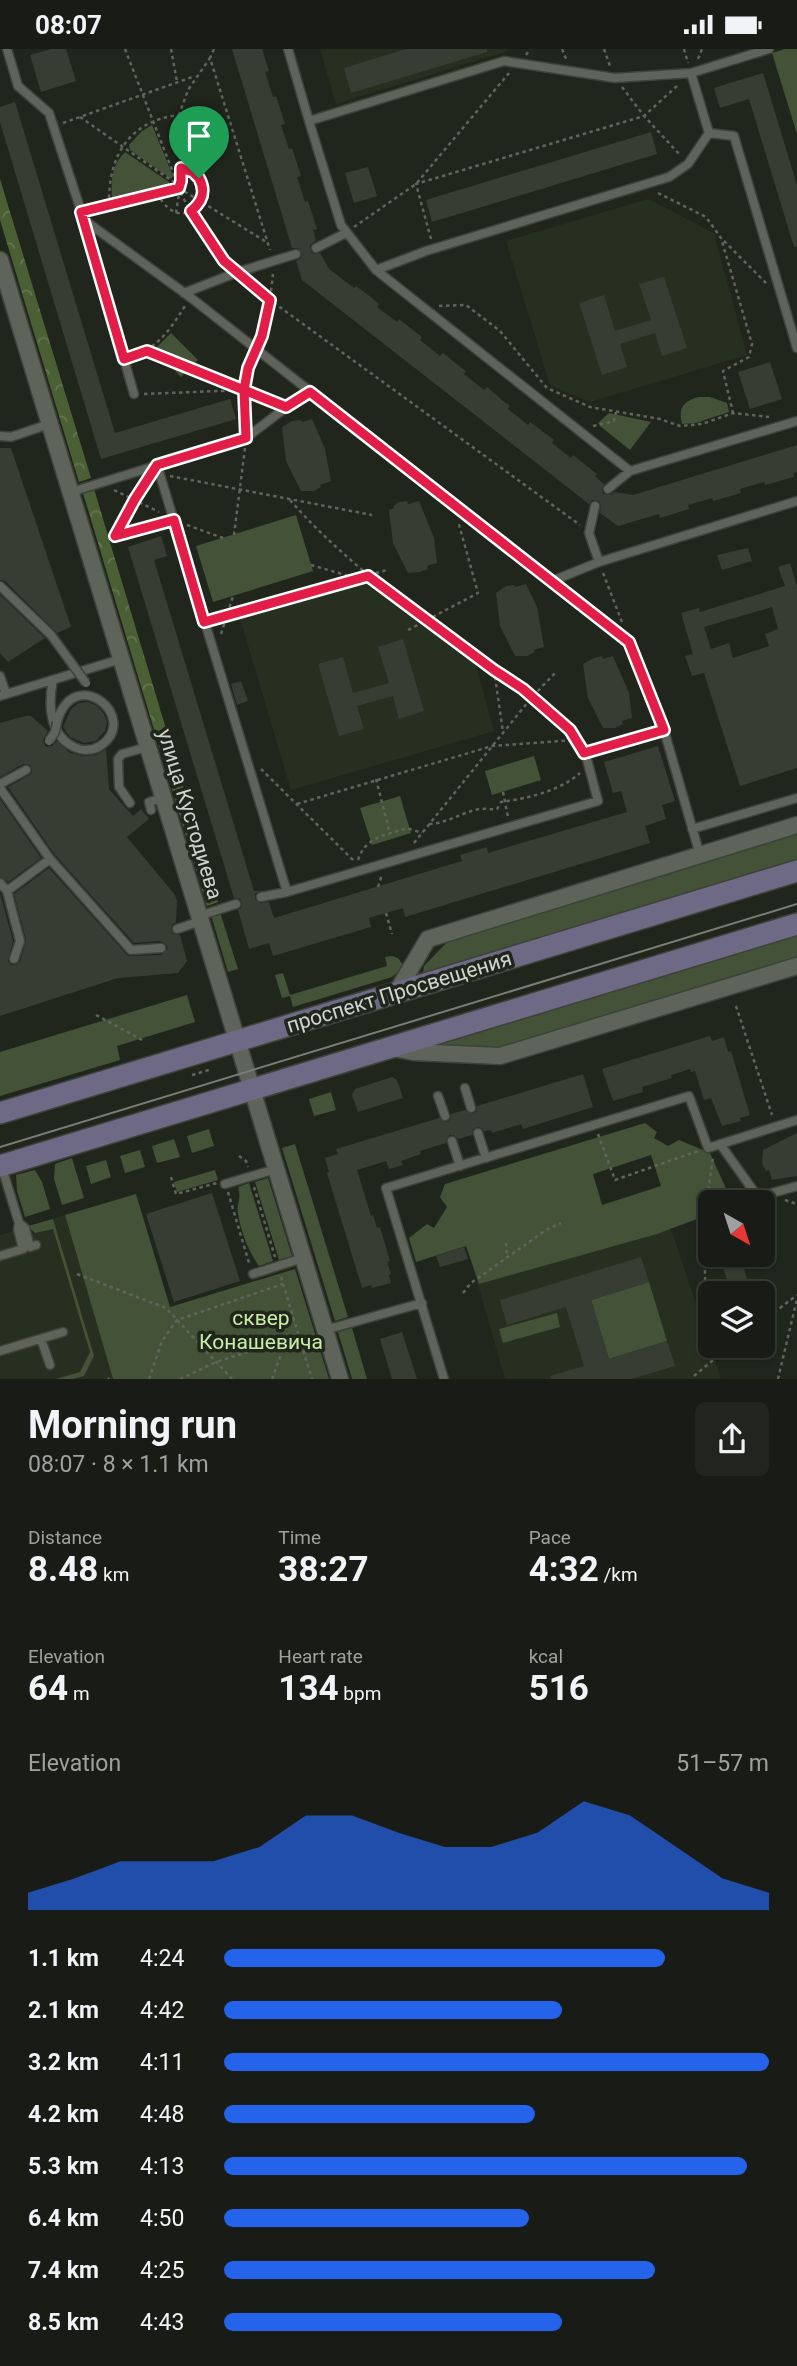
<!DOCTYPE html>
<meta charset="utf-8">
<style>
:root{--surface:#191c16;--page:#22251f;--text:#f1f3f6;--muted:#9fa1a1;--line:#373a35;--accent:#2563eb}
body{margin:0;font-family:Roboto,sans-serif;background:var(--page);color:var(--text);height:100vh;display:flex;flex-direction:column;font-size:26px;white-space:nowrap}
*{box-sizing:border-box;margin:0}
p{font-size:23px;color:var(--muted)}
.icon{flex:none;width:38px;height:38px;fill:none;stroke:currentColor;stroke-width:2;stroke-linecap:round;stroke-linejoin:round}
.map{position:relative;height:1330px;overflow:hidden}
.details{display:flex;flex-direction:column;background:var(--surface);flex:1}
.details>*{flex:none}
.needle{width:46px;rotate:141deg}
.fabs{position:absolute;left:698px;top:1141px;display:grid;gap:14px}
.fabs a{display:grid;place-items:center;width:77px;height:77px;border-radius:10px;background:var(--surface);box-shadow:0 2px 5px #0004,0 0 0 2px var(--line);font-size:35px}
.pin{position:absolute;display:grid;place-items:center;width:60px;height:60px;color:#fff;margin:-72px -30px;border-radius:50% 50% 50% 0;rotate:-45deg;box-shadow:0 0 7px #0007}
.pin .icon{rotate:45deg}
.round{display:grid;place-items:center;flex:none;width:74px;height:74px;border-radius:10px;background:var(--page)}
.head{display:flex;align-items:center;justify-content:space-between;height:119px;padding:0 28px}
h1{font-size:38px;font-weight:700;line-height:52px}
.figures{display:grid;grid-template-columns:repeat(3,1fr);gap:10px;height:119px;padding:7px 28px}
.figures div{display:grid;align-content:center}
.figures b{font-size:35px;font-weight:700}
.figures small{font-size:19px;font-weight:400}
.figures p{font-size:19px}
.chart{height:196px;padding:14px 28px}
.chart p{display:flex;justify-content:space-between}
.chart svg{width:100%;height:126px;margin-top:7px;fill:var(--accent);opacity:.7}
ul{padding:0 28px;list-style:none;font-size:23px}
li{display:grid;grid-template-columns:112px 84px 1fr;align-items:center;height:52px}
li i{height:18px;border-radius:9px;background:var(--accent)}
.status{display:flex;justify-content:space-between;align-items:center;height:49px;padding:0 35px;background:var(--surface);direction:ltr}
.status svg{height:19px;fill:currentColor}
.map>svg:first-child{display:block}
</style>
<div class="status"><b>08:07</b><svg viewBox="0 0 49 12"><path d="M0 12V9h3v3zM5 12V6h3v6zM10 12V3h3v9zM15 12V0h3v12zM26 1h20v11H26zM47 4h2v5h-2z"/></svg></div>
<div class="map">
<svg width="797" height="1330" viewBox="0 0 797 1330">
<defs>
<pattern id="forest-crowns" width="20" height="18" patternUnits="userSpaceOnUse" patternTransform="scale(1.75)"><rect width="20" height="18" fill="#4a6034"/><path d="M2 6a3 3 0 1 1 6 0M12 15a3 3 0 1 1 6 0" fill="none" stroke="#637650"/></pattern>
</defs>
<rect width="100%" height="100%" fill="#21261d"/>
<path fill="#272f21" d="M320,0h188v2l-172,53z
M648,150l66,34 33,122 -157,47 -40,-17 -44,-144z
M365,533l110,80 19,69 -203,59 -51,-172z
M65,1166l48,164h-113v-144z
M669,1174l52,156h-216l-28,-98z"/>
<path fill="#445237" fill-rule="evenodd" d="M785,0h12v85l-25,-81z
M152,76l21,51 -2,3 -41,-29 -1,-5 13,-14z
M125,103l44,30v6l-57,12c-1,-19 -1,-34 13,-48z
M171,284l27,27 -17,17 -27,-27z
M699,348h11l17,6 2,9 -33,11 -14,1c-4,-16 1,-23 17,-27z
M609,364l42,9 -21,28 -30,-24 -2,-3z
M296,466l17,56 -100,31 -17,-56z
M534,707l7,24 -49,15 -7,-24z
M400,747l11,37 -39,12 -12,-37z
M797,784v29l-371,112 -3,-2 1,-6 26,-27z
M220,863l18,57 -10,3 -17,-57z
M797,882v28l-292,88 -17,2 -41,-3 -5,-3 1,-3z
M392,907l6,2 5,7 -1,4 -10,8 -99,30 -3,-11 -8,2 -7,-23 8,-2 7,22 97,-29 -2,-9z
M187,946l8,27 -78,24 3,14 -120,36v-44z
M331,1043l5,18 -22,6 -5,-17z
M645,1074l12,9 -3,6 14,8 11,-6 31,13 22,49h-22v12l-53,20 -178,50 -13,-38 -50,16 -7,-24 18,-14 7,4 13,-21 -7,-10 5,-13zM651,1106l10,31 -59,19 -9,-31z
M209,1080l5,17 -22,7 -5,-17z
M174,1090l6,18 -23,6 -5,-17z
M295,1095l53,173 -13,4 -53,-173z
M140,1101l5,17 -20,6 -5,-17z
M72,1109l12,40 -22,7 -8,-26 1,-15z
M106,1111l5,17 -20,7 -5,-18z
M35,1121l7,12 8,27 -25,8 -8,-26 -1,-16z
M215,1121l3,10 -41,12 -3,-10z
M268,1129l24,78 -13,4 -24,-78z
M249,1134l24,78 -14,5c-11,-16 -18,-34 -21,-52 -2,-11 4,-14 0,-27z
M136,1145l34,113 125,-38 34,110h-216l-48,-164z
M53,1170l41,137 -10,20 -11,3h-17l24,-7 10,-20 -37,-123 -18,4 -7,-7z
M649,1233l18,59 -58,18 -18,-59z
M557,1264l3,14 -57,16 -4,-14z
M352,1279l15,51h-15l-14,-47z"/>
<path fill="url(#forest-crowns)" d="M0,130l91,299 -12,4 -79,-262z
M94,440l124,413 -11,4 -124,-413z"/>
<path fill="#383d33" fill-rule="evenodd" d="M51,0h15l10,32 -35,11 -11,-37z
M232,0h30l7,22 -4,1 8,25 3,-1 9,28 -4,1 8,24 3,-1 9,28 -4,1 8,25 3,-1 9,28 -4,1 3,10 -6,5 1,7 4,2 5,-1 9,16 25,19 2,-2 16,12 7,6 -2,3 20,15 2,-3 23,18 -2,3 20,16 3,-3 15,12 8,6 -2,3 20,16 3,-3 15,13 8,6 -2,3 20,16 2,-3 24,18 -2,3 19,15 2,-3 24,19 -2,2 9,8 -2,5 1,5 7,1 5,-3 18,3 164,-50v27l-4,1 1,4 -29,8 -1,-3 -24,7 1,4 -28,8 -1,-3 -24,7 1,4 -19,6 -10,3 -1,-4 -41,12 -18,-13 1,-8 -2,-4 -7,-1 -3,4 -287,-224 -6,-19 5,-3 1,-5 -4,-5h-6z
M406,0h81v3l-136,41 -7,-25z
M763,24l34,112v62h-3l-45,-148 -29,9 -6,-20z
M15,53l100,331 115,-34 6,20 -135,40 -101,-337v-15z
M651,83l6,22 -225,68 -6,-22z
M368,118l9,29 -23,7 -9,-30z
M664,228l23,71 -25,8 -7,-23 -35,11 7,23 -25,8 -23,-72 25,-8 11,36 36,-11 -12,-36z
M770,313l12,37 -32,10 -12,-37z
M312,370l13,30 6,32 -11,4 1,2 -7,4h-13l-15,-30 -4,-34 10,-6 9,-1 1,2z
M0,399h11l60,179 -14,6 -52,-52 -5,-1z
M407,452l1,3 11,-3 15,37 3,25 -10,3 1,3 -8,3 -12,1 -15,-30 -4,-33 5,-2 -1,-2 6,-4z
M161,487l6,20 -13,4 100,331h5l-4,3v5l5,4 9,-1 5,16 188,-57 -2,-6 27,-8 1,6 139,-41 -6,-21 -8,2 -9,-31 54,-16 17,55 -13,4 4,14 -21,7 5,17 -245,74 -2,-9 -34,10 2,9 -98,29 -4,-13 -20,6 -11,-39 3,-2 1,-5 -2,-4 -6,-1 -106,-351z
M748,499l4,13 -30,9 -5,-15z
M790,514l7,23v182l-57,18 -36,-113 -12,3 -7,-20 8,-2 -12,-41 18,-5 1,4 85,-26 -7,-19zM772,558l6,22 -13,5 4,12 -36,12 -4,-15 -18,6 -7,-22z
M526,535l11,23 7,40 -10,3 1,2 -8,4h-12l-15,-30 -4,-33 10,-7 8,-1 1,2z
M0,546l45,43 -37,24 -8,-9z
M403,590l21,72 -25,8 -6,-23 -36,10 7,23 -25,7 -21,-72 25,-7 10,36 36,-10 -11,-36z
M602,607l1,3 10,-3 16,37 3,25 -10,3 1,3 -8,4h-12l-15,-30 -5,-34 11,-6z
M241,632l7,20 -11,4 -6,-21z
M88,653l9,4 7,8 3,8 -2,9 -9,10 -12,2 -14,-6 -7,-10 8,-18 8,-6z
M25,667h6l17,15 -5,9 3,7 6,-1 5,-5 13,12 13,3 13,-1 10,-6 3,40 24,27 8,-7 8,10 -22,18 48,58 2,6 -1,21 -4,3 -1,5 2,4 7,1 7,26 -9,12 -60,5 -118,38v-123l13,48 -5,20 3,4h5l4,-4 6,-21 -12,-46 35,-26 79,88 33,-1 7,-7 -2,-4 -5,-3 -27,2 -79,-88 -47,-68 23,-13 1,-4 -2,-5 -7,-1 -23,13v-54z
M0,750l41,59 -33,24 -8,-5z
M710,987l2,5 12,-4 4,15 3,-1 19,64 -10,3 1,3 -19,5 -11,-28 -7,2 -9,-29 -4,1 -1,-3 -19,6 1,3 -30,9 1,5 -30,9 -11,-32z
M583,1025l10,33 -70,22 -2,-5 -29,9 -1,-3 -7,1 -2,-3 -5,-1 -4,2 -1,6 -14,4 -4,-4h-5l-3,8 -26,8 1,3 -20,7 2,4 -14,4 -3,-8 -29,9 14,46 2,-1 4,13 3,-1 10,34 -3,1 4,12 -2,1 2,8 -19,5 -1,-3 -9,3 -35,-115 2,-1 -4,-14 13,-4 -2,-5 103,-31 7,4 4,-2 1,-6 14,-4 7,4 4,-2 1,-6z
M392,1028l5,3 6,18 -45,14 -6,-17 3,-6z
M797,1084v43l-25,4 -3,-10 -3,1 -4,-8 1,-13z
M212,1144l28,88 -66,21 -28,-88z
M464,1198l4,12 -28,8 -4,-11z
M719,1206h21l8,28 -18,6z
M641,1208l8,25 -58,18 18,59 58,-18 8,25 -44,13h-80l-1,-3 34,-10 -18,-59 -59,18 -7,-25z
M402,1283l9,28 6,19h-25l-12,-40z"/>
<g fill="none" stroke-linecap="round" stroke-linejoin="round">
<defs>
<path id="service" d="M7,0l11,37 31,27 35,107 106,77 439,345 35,88 36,125
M288,0l21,72 195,-60 111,17 76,-5 78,-24
M309,72l32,104 35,45 50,-19 243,-74 19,-13 21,-31 -18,-60
M709,84l25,3 63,212
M84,171l50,174
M316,199l30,-15
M376,221l254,201
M184,244l54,-21 58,-18
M0,387l11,1 38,-13
M157,416l130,427 311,-91 -13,-49 79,-22
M608,440l22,-18 167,-50
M71,443l175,-54 51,-39 13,-7
M595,457l-6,27 10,29
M552,532l47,-19 198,-61
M0,537l51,49
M0,627l6,18
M53,631c-5,24 -4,55 21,67 8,4 18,4 26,-1 42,-28 -26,-84 -43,-24
M0,647l121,-37
M0,735l26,-14
M0,739l50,71 81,91 30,-2
M130,754l-11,-16 -1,-28 4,-5 25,-7
M151,761l-2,-8 14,-4
M692,780l105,-31
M0,834l7,8
M261,848l26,-5
M199,867l37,-12
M177,880l24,-8
M14,910l6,-18 -13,-50 43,-32
M465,1039l6,20
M438,1047l7,20
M478,1084l8,25
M452,1092l8,25
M720,1095l38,53 39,-11
M2,1119l17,55 6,5 5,19 6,-2
M225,1135l51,-15
M0,1207l23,-7 -5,-19 1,-7
M253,1225l50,-16
M325,1281l97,-27
M41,1290l9,26
M0,1302l63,-19
M444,1330l-58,-191 303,-92 19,52 89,-28"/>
<path id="minor" d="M0,211l340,1119
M396,944l32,-54 369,-114
M392,999l21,4 87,4 297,-90"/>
<path id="secondary" d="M0,1064l797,-242
M0,1117l797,-242"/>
</defs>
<use href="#service" stroke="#3e423b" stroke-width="11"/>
<use href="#minor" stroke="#3e423b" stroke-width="19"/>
<use href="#secondary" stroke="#3e423b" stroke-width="24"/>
<path stroke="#60645c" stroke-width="2.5" stroke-dasharray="3.5 3.5" stroke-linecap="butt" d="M125,0l58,149 41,63 4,4
M171,0l6,33
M214,0l-4,9 60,192
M562,0l5,12
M604,0l6,17
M684,0l4,14
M526,6l4,-6
M698,10l4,-10
M622,38l22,29 37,40
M80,68l98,68
M63,74l132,-47
M157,144c29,55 73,-18 24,-25
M658,144l48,24 15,21 31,106 -3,13 -26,14 10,42
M109,156c-1,-48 19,-84 70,-90
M90,160l89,-21 89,55
M176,164l5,-32 -2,-66 9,-25 22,-32
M354,178l62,-43 93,-111
M431,190l-15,-55 228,-68 33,-30
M724,192l42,42
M247,231l23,20 310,225
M439,257l27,-1 34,26 47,57 43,19 70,12 20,7 22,-2 31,-11 36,4
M261,290l9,-39 3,-26
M147,302l127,51
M133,307c26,-9 38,-28 52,-50
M144,345l99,-4
M246,375c-1,-23 -3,-45 8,-66
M593,377l21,-5 2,-9
M170,427l202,39
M114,441l45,22
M290,451c57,65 127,113 196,164 33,25 69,46 93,80
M187,476l36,13
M234,486l11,-87
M115,487l32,-56
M115,487l48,-13
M311,516l45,13
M603,524l19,49
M214,570l173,-49
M408,581l70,-37 -20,-72
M221,585l12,-38
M494,621l9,62
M261,720l94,93
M376,730l14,55
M503,743l5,25
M297,755l195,-58 83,-6
M429,775c18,-1 32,-11 50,-15 6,-1 12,1 18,0l4,-7c27,-4 57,-10 79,-29
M414,794l118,-146 25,-26
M358,811c8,-24 27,-24 49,-32l15,5
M378,838l4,-13
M386,864l6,21
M736,957l36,109
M96,966l48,26
M192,1026l17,-5
M598,1085l17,46 83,-29
M239,1107l7,5 2,6
M171,1128l5,17 41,-11
M254,1138l21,70
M228,1143l21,71
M785,1151l12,4
M506,1194l1,14
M77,1225l89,34 66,71
M281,1228l31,102
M463,1244l8,-10 75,-53 15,-7
M763,1272l34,-26
M710,1287l-4,-13 -2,-102 9,-64
M713,1297l4,10
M694,1327l36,-30
M108,1329l1,1
M149,1330l13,-38 15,-21 106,-36
M180,1330l36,-17 82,-26
M272,1330l13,-36
M778,1330l19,-80"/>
<use href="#service" stroke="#5e645a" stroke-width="8"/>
<use href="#minor" stroke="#5e645a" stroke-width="16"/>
<use href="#secondary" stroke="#6e6a85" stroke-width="21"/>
<path stroke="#797d76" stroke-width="2" d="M0,1098l797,-243"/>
<defs>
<path id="service-bridge" d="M51,586l35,48
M49,692l6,-9 2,-10"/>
</defs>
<use href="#service-bridge" stroke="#3e423b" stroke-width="11" stroke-linecap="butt"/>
<use href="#service-bridge" stroke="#5e645a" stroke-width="8"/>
</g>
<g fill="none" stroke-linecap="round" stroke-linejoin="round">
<defs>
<path id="route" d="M199,129c7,13 4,23 -8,33l33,50 46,39 -8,36 -14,32 -4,22 2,48 -89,27 -22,34 -20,37 59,-16 30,102 164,-46 126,94 29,19 47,41 14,23 80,-23 -35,-88 -319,-250 -24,15 -139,-56 -23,8 -43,-147 98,-24 2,-7v-13l12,4 6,6"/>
</defs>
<use href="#route" stroke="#fff" stroke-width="14"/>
<use href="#route" stroke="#e11d48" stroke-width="9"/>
</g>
<g text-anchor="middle" stroke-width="7" stroke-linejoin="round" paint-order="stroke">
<g font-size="21" fill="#d1d4ce" stroke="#21261d">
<text transform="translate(190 765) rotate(73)" y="7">улица Кустодиева</text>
<text transform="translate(399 943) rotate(-17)" y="7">проспект Просвещения</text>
</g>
<g font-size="21" fill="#c9efa6" stroke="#21261d">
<text x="261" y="1276">сквер<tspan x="261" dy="24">Конашевича</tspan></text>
</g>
</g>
</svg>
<div class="fabs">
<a><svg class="needle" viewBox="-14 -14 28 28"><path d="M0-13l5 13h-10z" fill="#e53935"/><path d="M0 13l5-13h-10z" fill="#9fa1a1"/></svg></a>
<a><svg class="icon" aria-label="layers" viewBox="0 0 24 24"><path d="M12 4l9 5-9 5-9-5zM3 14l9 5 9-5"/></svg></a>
</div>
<div class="pin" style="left:199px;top:129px;background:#1e9e55"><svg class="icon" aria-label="arrive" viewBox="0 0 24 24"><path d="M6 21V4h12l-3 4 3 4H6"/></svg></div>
</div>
<section class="details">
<div class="head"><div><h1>Morning run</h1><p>08:07 · 8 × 1.1 km</p></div><a class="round"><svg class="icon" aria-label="share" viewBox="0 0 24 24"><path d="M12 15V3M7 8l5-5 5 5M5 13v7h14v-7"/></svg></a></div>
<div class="figures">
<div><p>Distance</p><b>8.48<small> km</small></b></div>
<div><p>Time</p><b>38:27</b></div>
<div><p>Pace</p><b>4:32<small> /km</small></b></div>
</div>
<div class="figures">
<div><p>Elevation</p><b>64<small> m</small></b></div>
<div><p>Heart rate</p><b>134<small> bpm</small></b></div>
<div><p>kcal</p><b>516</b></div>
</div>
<div class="chart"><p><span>Elevation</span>51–57 m</p>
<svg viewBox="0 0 160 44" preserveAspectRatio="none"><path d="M0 44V38L10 33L20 27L30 27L40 27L50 22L60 11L70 11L80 17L90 22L100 22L110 17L120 6L130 11L140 22L150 33L160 38V44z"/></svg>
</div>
<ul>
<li><b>1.1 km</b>4:24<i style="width:81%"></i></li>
<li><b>2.1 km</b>4:42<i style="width:62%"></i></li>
<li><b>3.2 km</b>4:11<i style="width:100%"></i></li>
<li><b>4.2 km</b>4:48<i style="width:57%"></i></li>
<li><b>5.3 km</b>4:13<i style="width:96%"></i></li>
<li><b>6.4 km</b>4:50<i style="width:56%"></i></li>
<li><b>7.4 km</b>4:25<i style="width:79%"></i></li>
<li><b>8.5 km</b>4:43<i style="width:62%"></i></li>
</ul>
</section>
